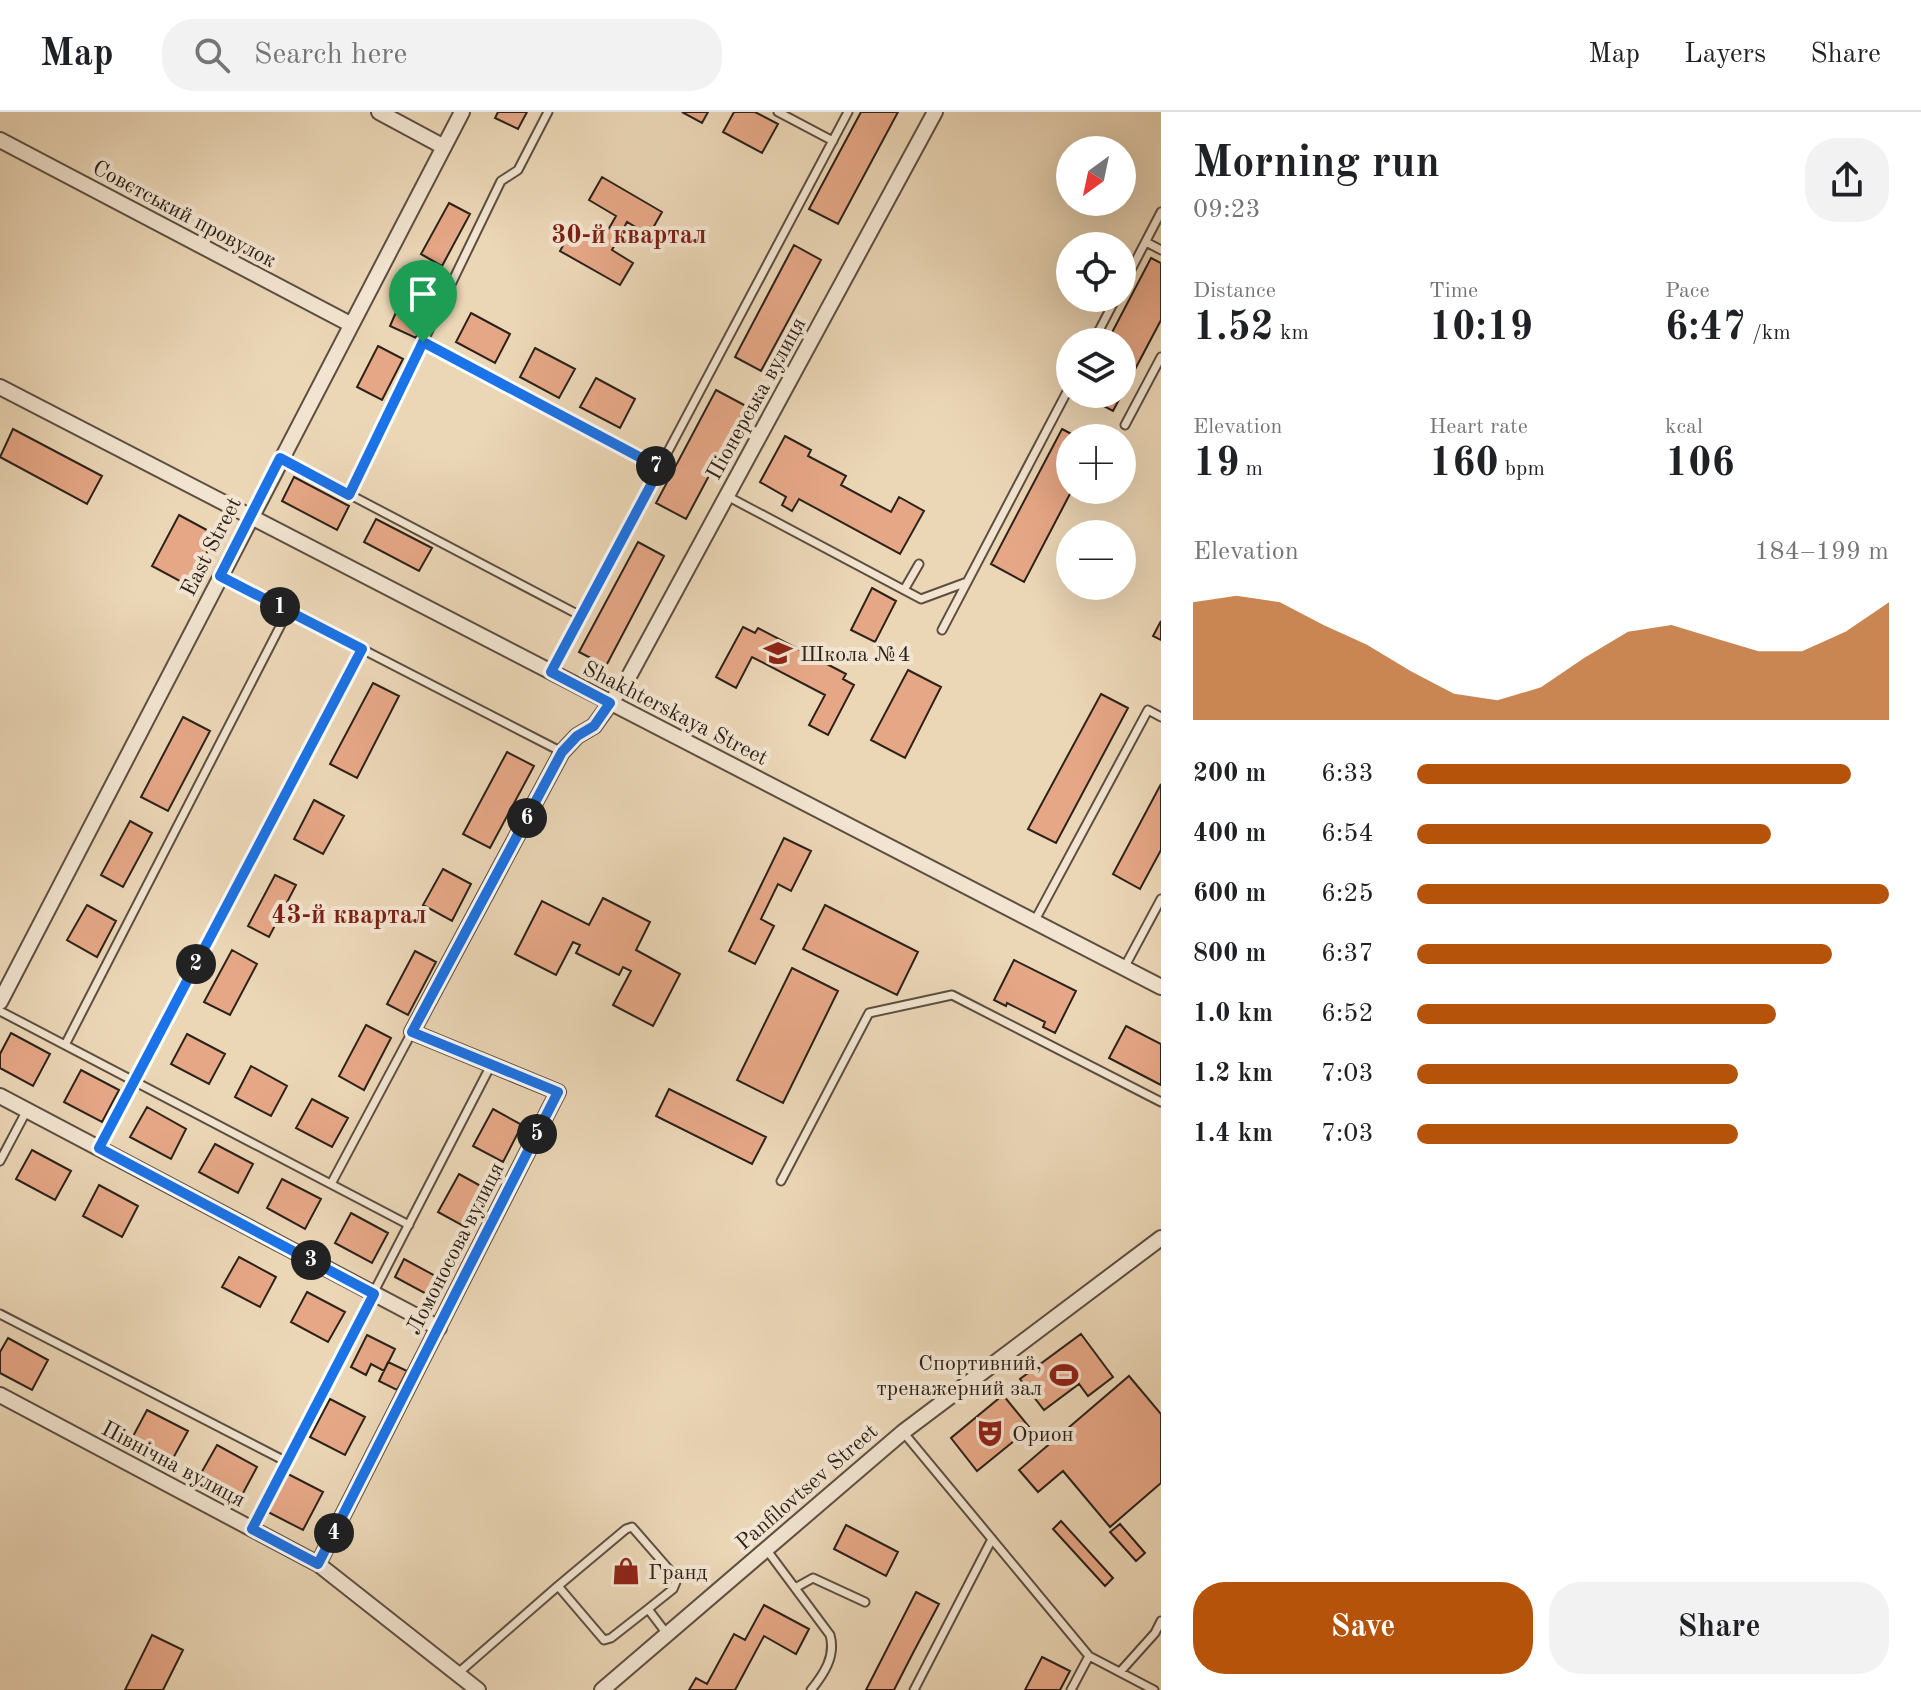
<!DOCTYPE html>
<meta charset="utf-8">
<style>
:root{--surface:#fff;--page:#f2f2f2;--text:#202124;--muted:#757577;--line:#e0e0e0;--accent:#b45309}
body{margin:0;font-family:"Old Standard TT",serif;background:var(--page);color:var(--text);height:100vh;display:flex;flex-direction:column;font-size:30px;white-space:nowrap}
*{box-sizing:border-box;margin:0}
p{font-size:26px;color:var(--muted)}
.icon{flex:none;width:44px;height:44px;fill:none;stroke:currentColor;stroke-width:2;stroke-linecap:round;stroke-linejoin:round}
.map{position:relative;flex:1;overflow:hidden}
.side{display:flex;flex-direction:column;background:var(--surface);width:760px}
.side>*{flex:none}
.needle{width:52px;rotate:213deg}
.buttons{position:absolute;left:1056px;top:24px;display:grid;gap:16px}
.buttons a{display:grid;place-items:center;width:80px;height:80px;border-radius:50%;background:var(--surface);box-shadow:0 8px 32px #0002;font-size:40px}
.pin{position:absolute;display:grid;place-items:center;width:68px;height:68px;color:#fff;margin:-82px -34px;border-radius:50% 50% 50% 0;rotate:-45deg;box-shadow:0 0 8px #0007}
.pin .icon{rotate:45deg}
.km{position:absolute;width:40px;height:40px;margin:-20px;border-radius:50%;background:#222;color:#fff;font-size:22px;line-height:40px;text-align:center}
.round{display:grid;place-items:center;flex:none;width:84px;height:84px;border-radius:32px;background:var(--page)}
.headline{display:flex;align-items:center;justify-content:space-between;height:136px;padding:0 32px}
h1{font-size:44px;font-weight:700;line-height:60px}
.stats{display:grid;grid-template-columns:repeat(3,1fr);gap:12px;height:136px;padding:8px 32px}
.stats div{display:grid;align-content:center}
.stats b{font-size:40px;font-weight:700}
.stats small{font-size:22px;font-weight:400}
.stats p{font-size:22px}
.chart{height:224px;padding:16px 32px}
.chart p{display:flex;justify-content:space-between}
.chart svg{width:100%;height:144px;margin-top:8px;fill:var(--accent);opacity:.7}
.button{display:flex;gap:16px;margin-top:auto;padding:16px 32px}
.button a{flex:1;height:92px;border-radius:32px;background:var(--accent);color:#fff;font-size:32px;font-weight:700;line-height:92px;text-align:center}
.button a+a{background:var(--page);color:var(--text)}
ul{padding:0 32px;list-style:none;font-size:26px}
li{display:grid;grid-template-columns:128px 96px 1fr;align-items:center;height:60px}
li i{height:20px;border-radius:10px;background:var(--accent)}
header{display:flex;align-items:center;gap:48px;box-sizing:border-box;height:112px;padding:0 40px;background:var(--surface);border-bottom:2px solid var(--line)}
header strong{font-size:38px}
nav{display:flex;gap:44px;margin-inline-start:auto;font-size:28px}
.search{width:560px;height:72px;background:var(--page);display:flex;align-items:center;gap:20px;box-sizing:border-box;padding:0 28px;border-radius:32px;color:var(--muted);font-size:30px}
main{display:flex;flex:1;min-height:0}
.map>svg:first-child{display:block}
</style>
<header>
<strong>Map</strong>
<div class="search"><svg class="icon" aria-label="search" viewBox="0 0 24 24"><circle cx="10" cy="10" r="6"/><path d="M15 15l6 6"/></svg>Search here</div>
<nav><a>Map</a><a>Layers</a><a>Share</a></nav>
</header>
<main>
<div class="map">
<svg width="1161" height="1578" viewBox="0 0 1161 1578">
<rect width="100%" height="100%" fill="#ebd6b6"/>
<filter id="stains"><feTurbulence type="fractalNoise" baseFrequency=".0025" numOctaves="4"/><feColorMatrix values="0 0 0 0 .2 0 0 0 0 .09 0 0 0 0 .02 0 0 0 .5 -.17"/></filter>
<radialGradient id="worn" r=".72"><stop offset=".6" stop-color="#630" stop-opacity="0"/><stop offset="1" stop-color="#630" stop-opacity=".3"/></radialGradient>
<path fill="#e6a786" stroke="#2c221a" stroke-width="2" d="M498,0h29l-9,17 -23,-11z
M682,0h26l-6,11z
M734,0h21l23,12 -16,29 -39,-21z
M861,0h37l-60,112 -29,-15z
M602,65l60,35 -13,23 -22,-13 -15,28 21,13 -13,22 -60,-34 12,-22 28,15 16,-28 -27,-16z
M449,91l21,11 -28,52 -21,-12z
M794,133l27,15 -60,111 -26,-14z
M1151,146l10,5v57l-39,74v-52h-15z
M407,175l26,11 -17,40 -26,-12z
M471,201l39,21 -15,29 -39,-21z
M378,234l25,13 -21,41 -25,-13z
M535,236l40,21 -16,29 -39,-21z
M596,266l39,21 -15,29 -40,-21z
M716,278l30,16 -60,113 -30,-16z
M1081,282h41l-9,17z
M13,317l89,47 -15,28 -87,-47z
M1062,317l17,9h-9v52h2l-48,92 -33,-18z
M785,324l26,14 -3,6 38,20 -5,9 50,27 8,-15 25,14 -24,43 -101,-55 -7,12 -10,-6 4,-8 -26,-15z
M294,365l55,29 -12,24 -55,-29z
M179,403l37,20 -27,51 -37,-20z
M376,407l56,29 -13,23 -55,-29z
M638,430l26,14 -58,110 -27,-14z
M872,476l24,13 -21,41 -24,-12z
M1161,509v19l-8,-4z
M743,515l12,6 3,-5 88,46 -3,5 11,6 -26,50 -19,-10 16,-30 -73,-38 -16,31 -20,-11z
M908,558l33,17 -36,71 -34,-18z
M373,571l26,13 -42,82 -27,-14z
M1101,582l27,14 -72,135 -28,-14z
M183,605l27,14 -42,80 -27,-14z
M507,640l27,14 -44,82 -27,-14z
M1161,672v66l-21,39 -27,-15z
M314,688l30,16 -21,38 -29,-15z
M130,709l22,12 -29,54 -22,-12z
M784,726l27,13 -20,40 -13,-7 -17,35 13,7 -19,38 -26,-13z
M443,757l28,15 -19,37 -29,-16z
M275,763l21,10 -27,52 -21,-11z
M603,786l47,24 -14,28 44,24 -27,52 -40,-21 18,-34 -8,-4 -4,8 -43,-22 4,-8 -7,-3 -17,33 -41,-21 27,-53 47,24z
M87,793l29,16 -19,36 -30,-17z
M825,793l93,47 -21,43 -94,-46z
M232,838l25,14 -27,51 -26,-13z
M415,839l21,11 -28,53 -21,-11z
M1014,848l62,31 -21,42 -12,-6 2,-5 -38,-19 -1,3 -12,-6z
M792,856l46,23 -55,112 -46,-23z
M366,913l25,13 -27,52 -25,-14z
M1126,914l35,18v41l-52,-27z
M11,921l39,21 -17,32 -33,-18v-14z
M187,922l38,20 -16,30 -38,-20z
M251,954l36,20 -16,30 -36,-19z
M81,958l38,20 -17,32 -38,-20z
M669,977l97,48 -14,27 -96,-48z
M312,987l36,19 -16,29 -36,-19z
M147,995l39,22 -15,30 -41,-22z
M493,997l29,16 -19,37 -30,-16z
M215,1032l38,20 -15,29 -39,-21z
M32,1038l39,21 -16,29 -39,-21z
M459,1062l29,16 -21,38 -29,-16z
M282,1067l39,20 -16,30 -38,-21z
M99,1073l39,21 -16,31 -39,-21z
M351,1101l37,20 -16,30 -37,-20z
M239,1145l37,20 -16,30 -38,-20z
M404,1147l37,20 -9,18 -37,-20z
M307,1180l38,20 -17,30 -37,-20z
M1081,1222l32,43 -25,19 -9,-12 -35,26 -24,-31z
M367,1223l28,14 -11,22 -13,-7 -5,11 -15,-8z
M8,1226l40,22 -16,30 -32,-17v-21z
M388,1250l19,9 -10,19 -18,-9z
M1129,1264l32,38v69l-51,44 -47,-56 -25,21 -19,-22z
M1003,1283l27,33 -53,43 -26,-33z
M330,1287l35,18 -20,38 -35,-18z
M147,1298l41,21 -17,31 -40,-22z
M217,1333l40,22 -16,30 -41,-22z
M288,1362l35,18 -20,38 -35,-18z
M1061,1409l52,57 -8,8 -52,-57z
M1120,1412l25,29 -9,8 -26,-29z
M846,1413l52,27 -12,24 -52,-27z
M916,1480l23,12 -25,47 -20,39h-28z
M764,1493l45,24 -13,25 -32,-18 -29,54h-46l7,-12 11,6 27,-50 11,6z
M152,1523l31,15 -20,40h-38z
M1042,1545l28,14 -10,19h-35z"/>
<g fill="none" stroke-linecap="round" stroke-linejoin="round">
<defs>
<path id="lane" d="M778,0l55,29
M1146,130l15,8
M1122,175l39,-75
M423,230l237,126
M1093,230l23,-44
M1125,313l36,-68
M282,347l299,157
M349,383l152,-314 17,-11 30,-58
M727,384l194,103 46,-17
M220,464l342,176
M904,478l15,-26
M942,518l128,-244
M551,560l297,-560
M1034,810l114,-212 13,7
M1124,856l37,-69
M0,899l409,214
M65,933l223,-434
M99,1036l263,-499
M0,1049l27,-51
M781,1069l88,-168 83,-18 209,107
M331,1072l81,-152
M0,1202l287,148
M903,1320l186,224 65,34
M252,1416l239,-463
M766,1437l64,86c6,21 -6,39 -19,55
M795,1476l18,-10 52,24
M648,1497l25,-20 3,-7 -3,-8 -41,-47 -6,2 -68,57 46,54 7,-2 37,-29 19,25
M1120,1560l35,-39 6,-12
M457,1562l101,-88
M914,1578l78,-151
M1071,1578l18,-34"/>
<path id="street" d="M379,0l65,35
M0,28l350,184
M0,275l1161,600
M0,890l462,-890
M0,984l439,232
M0,1283l318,169 160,126
M318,1452l240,-472 -146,-60 150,-280 15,-16 17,-10 33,-46 308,-568
M602,1578l301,-258 258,-194"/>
</defs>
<use href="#lane" stroke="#5c4f41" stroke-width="11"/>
<use href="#street" stroke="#5c4f41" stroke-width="18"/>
<use href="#lane" stroke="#f2e4d0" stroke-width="7"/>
<use href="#street" stroke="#f2e4d0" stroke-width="14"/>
</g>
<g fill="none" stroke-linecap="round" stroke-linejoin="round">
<defs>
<path id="route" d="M423,230l237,126 -109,204 59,31 -16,23 -17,10 -15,16 -150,280 146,60 -240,472 -66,-35 122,-235 -275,-146 263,-499 -142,-73 60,-118 69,37z"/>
</defs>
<use href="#route" stroke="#fff" stroke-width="16"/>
<use href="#route" stroke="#1a73e8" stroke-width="10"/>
</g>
<defs>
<symbol id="school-bare" viewBox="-9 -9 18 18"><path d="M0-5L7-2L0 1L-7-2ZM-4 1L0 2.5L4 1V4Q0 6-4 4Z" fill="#8f2418" stroke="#f2e4d0" stroke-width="2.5" paint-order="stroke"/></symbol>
<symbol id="stadium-bare" viewBox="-9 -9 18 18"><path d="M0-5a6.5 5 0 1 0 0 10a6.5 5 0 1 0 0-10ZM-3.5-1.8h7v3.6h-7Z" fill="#8f2418" stroke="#f2e4d0" stroke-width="2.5" paint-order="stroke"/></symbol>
<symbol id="theatre-bare" viewBox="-9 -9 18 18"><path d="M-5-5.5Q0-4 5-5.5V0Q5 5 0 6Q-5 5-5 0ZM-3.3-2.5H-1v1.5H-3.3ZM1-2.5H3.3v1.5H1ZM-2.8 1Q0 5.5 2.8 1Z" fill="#8f2418" stroke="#f2e4d0" stroke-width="2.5" paint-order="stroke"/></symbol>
<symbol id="shop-bare" viewBox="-9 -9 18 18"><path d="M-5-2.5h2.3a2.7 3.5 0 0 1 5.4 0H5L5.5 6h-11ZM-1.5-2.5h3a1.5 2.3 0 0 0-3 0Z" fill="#8f2418" stroke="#f2e4d0" stroke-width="2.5" paint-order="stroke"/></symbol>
</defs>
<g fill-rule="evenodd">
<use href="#school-bare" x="758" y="521" width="40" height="40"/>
<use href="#stadium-bare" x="1044" y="1243" width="40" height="40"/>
<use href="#theatre-bare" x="970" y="1301" width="40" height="40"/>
<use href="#shop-bare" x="606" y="1439" width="40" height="40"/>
</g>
<g text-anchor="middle" stroke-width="8" stroke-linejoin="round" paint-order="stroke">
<g font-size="22" fill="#2c221a" stroke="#f2e4d0">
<text transform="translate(185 101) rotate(28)" y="8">Совєтський провулок</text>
<text transform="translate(755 286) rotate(-61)" y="8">Піонерська вулиця</text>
<text transform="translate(210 434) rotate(-63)" y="8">East Street</text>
<text transform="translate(676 600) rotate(27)" y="8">Shakhterskaya Street</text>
<text transform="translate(454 1136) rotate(-63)" y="8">Ломоносова вулиця</text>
<text transform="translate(174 1351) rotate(28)" y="8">Північна вулиця</text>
<text transform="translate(806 1374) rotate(-41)" y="8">Panfilovtsev Street</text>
</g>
<g font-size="22" fill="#2c221a" stroke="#f2e4d0" text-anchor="start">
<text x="800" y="549">Школа №4</text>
<text x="1042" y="1258" text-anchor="end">Спортивний,<tspan x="1042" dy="25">тренажерний зал</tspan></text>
<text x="1012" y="1329">Орион</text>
<text x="648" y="1467">Гранд</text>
</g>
<g font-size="26" font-weight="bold" fill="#7a1f14" stroke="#f2e4d0">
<text x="629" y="131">30-й квартал</text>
<text x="349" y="811">43-й квартал</text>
</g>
</g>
<rect width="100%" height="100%" filter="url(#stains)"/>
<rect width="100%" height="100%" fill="url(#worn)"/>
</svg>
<div class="buttons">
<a><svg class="needle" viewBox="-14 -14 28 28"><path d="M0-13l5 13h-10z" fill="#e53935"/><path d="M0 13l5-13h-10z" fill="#757577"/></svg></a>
<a><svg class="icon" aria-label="locate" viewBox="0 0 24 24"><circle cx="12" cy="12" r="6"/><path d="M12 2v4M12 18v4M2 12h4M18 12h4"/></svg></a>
<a><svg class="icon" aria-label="layers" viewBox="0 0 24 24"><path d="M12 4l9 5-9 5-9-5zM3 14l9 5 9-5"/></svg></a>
<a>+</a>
<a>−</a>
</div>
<div class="pin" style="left:423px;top:230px;background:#1e9e55"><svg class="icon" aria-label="arrive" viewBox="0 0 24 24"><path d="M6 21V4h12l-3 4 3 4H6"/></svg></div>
<b class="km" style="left:280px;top:495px">1</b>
<b class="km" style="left:196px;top:852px">2</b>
<b class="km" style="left:311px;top:1148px">3</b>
<b class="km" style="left:334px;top:1421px">4</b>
<b class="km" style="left:537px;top:1022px">5</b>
<b class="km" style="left:527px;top:706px">6</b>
<b class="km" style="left:656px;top:354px">7</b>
</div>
<section class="side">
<div class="headline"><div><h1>Morning run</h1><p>09:23</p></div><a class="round"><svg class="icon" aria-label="share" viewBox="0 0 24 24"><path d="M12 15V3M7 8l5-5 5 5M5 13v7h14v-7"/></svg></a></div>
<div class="stats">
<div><p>Distance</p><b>1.52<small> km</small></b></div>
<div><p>Time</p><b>10:19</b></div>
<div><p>Pace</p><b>6:47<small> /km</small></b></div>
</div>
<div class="stats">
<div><p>Elevation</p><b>19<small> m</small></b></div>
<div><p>Heart rate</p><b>160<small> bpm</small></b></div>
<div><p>kcal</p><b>106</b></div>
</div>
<div class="chart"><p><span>Elevation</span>184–199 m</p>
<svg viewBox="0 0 160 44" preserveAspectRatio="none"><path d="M0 44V8L10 6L20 8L30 15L40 21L50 29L60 36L70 38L80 34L90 25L100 17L110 15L120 19L130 23L140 23L150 17L160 8V44z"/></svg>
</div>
<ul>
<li><b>200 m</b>6:33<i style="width:92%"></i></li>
<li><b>400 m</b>6:54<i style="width:75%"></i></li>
<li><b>600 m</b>6:25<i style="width:100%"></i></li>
<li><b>800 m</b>6:37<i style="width:88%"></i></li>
<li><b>1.0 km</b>6:52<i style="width:76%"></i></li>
<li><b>1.2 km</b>7:03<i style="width:68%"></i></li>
<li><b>1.4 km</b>7:03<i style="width:68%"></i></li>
</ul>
<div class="button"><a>Save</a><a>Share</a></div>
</section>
</main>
